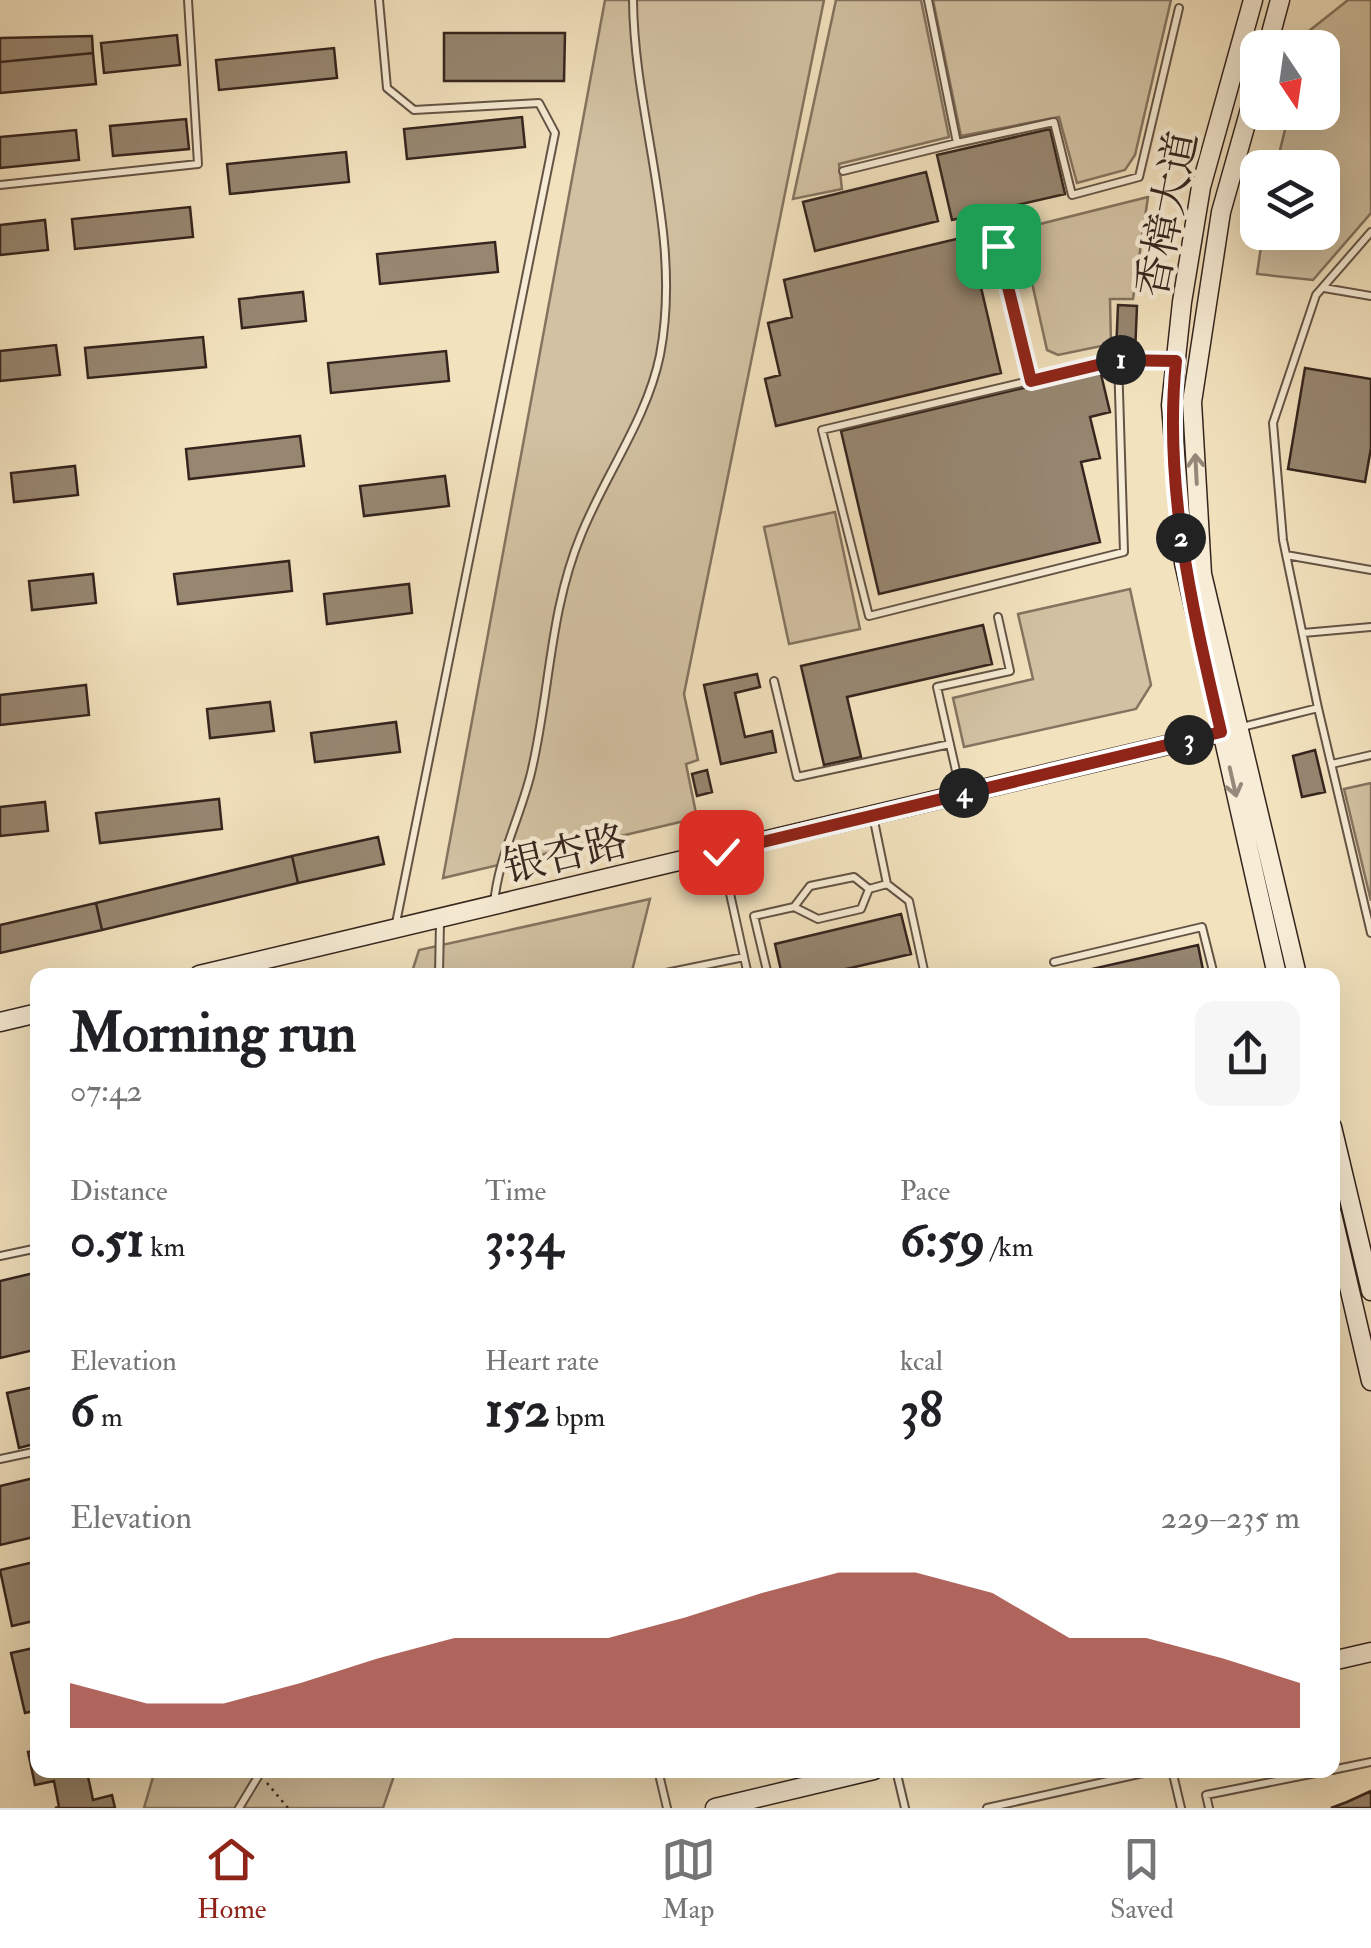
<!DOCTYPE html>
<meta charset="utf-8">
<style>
:root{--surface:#fff;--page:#f6f6f6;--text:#202124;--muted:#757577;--line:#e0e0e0;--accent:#8f2418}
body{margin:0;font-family:"IM FELL Double Pica","Noto Serif SC",serif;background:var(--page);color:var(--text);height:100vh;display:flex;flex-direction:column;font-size:38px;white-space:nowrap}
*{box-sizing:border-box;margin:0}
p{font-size:32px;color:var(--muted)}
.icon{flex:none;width:55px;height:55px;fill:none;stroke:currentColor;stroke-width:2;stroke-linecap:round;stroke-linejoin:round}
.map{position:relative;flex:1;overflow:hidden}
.drawer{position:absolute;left:30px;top:968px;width:1310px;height:810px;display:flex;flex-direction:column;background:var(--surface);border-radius:20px;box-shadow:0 10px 40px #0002}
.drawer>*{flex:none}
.needle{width:65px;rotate:167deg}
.fabs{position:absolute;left:1240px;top:30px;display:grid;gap:20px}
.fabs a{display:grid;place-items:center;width:100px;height:100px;border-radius:20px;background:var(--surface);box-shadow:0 10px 40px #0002;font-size:50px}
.pin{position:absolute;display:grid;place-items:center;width:85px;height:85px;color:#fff;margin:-42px;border-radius:20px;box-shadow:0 5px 15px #0006}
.km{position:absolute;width:50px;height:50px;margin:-25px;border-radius:50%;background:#222;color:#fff;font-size:28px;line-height:50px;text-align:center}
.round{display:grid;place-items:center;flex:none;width:105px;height:105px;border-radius:20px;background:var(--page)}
.overview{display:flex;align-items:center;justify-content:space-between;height:170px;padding:0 40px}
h1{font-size:55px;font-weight:800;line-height:75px}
.metrics{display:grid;grid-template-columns:repeat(3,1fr);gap:15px;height:170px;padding:10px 40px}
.metrics div{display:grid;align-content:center}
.metrics b{font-size:50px;font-weight:800}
.metrics small{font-size:28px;font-weight:400}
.metrics p{font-size:28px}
.chart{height:280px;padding:20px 40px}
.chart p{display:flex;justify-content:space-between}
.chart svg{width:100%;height:180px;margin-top:10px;fill:var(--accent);opacity:.7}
.dock{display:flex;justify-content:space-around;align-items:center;height:140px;border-top:2px solid var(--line);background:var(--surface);font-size:28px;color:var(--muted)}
.dock a{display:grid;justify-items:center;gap:5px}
.dock .active{color:var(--accent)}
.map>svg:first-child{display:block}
</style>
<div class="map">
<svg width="1371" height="1808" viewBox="0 0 1371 1808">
<rect width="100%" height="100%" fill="#f2e2be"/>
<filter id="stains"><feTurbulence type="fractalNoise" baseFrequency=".002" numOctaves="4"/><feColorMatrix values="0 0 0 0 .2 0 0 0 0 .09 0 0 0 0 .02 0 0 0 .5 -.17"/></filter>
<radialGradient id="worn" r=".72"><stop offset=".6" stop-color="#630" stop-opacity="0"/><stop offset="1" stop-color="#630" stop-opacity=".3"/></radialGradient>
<path fill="#d2c2a3" stroke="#847460" stroke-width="2.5" d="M605,0h219l-140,694 14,66 -12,4 11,54 -254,60z
M836,0h85l28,137 -110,27 3,25 -49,10z
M933,0h238l-36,155 -10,15 -48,13 -18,-66 -98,19z
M1348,0h23v213l-58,67 -56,-6 6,-41 59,-1v-64l-46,-1 13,-54 33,-1v-64l-17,-1 4,-16z
M1148,197l-15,102h-23l1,45 -53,11 -11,-5 -27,-121z
M835,512l25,117 -71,15 -25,-117z
M1130,589l21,96 -15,24 -172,38 -11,-49 80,-19 -15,-65z
M1371,783v118l-27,-112z
M650,899l-19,76h-220l8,-25z
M155,1770h241l-13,38h-239z"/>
<path fill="#978771" stroke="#35251e" stroke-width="2.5" d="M444,33h121l-1,48h-120z
M177,35l3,30 -76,8 -3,-30z
M92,36l1,17 -93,9v-24z
M334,48l3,30 -118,12 -3,-30z
M93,53l3,31 -96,9v-31z
M522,117l3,30 -118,12 -3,-30z
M186,119l3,30 -76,7 -3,-30z
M1050,129l15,65 -113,26 -15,-65z
M76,130l3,30 -79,8v-31z
M346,152l3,30 -119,12 -3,-30z
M926,172l12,49 -123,30 -12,-49z
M190,207l3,30 -118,12 -3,-30z
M45,220l3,30 -48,5v-30z
M969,236l32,137 -225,53 -11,-47 15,-4 -12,-52 24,-6 -8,-37z
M495,242l3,30 -118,12 -3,-30z
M303,292l3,29 -64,7 -3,-29z
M1118,305l19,1 -2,48 -19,-1z
M203,337l3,30 -118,11 -3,-30z
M56,345l4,30 -60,6v-30z
M446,351l3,30 -118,12 -3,-30z
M1305,368l66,11v69l-6,34 -77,-13z
M1100,370l10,42 -20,5 10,41 -19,4 19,80 -221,52 -38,-163z
M300,436l4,30 -115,13 -3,-30z
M75,466l3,29 -64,7 -3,-29z
M445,476l4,30 -85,10 -4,-30z
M289,561l3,30 -114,13 -4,-30z
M93,574l3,29 -64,7 -3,-29z
M409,584l3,29 -85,11 -3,-30z
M983,625l9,39 -145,33 14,60 -37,8 -23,-99z
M757,674l3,13 -25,6 10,44 27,-6 4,21 -55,12 -17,-79z
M86,685l3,30 -89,10v-30z
M270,702l4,29 -64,7 -3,-29z
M396,722l4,30 -85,10 -4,-29z
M1315,750l10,42 -23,5 -9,-41z
M707,770l5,22 -15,4 -5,-22z
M219,799l3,30 -122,14 -4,-30z
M45,802l3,29 -48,5v-29z
M378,837l6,27 -86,19 -6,-27z
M292,856l6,27 -196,47 -6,-27z
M96,903l6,27 -102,23v-28z
M901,914l10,40 -91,21h-38l-7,-31z
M1198,945l6,30h-129l-1,-2z
M38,1272v77l-38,9v-77z
M38,1386v57l-19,5 -12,-55z
M38,1477v59l-38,9v-59z
M38,1561v59l-26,6 -12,-56z
M38,1647v63l-13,3 -14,-60z
M38,1750v20h58l-9,2 6,28 19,-5 3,13h-60l4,-1 -5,-26 -19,4 -7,-33z
M1371,1791v17h-40l16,-6z"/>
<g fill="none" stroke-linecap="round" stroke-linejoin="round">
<defs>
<path id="lane" d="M379,0l8,88 27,22 125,-7 16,30 -159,790
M928,0l29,143 97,-21 18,73 67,-18 40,-169
M843,171l114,-28
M0,185l198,-21 -10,-164
M998,246l33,135
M1324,288l47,8
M1118,360l6,192 -255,64 -47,-186 296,-70 56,1
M1286,555l85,15
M1303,633l68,-6
M774,681l23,96 153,-33
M1318,708l-35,-168 -10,-117 43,-128 55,-63
M1242,727l76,-19 53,225
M1332,764l39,-9
M961,793l-24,-106 73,-16 -12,-54
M873,816l14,68 22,17 16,74
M721,853l27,122
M494,904c4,-46 26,-86 37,-131 19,-79 18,-161 50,-238 24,-60 66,-116 79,-180 23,-120 -26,-236 -27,-355
M794,907l24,12 43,-10 8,-20
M1054,962l148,-35 12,48
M666,973l78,-16
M439,975l1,-54
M768,975l-14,-59 40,-9 16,-21 44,-9 15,12 18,-5
M0,1256l38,-8
M0,1459l38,-8
M658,1770l9,38
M896,1770l9,38
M1172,1770l9,38
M1332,1770l39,-8
M239,1808l23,-38
M987,1808l170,-38
M1209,1808l-3,-13 125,-25"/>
<path id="secondary" d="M1253,0l-52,187 -19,115 -11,103 13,158 93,412
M1267,48l13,-48
M1258,81l-37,131 -29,190 10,172 95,401
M199,975l1040,-247
M0,1022l38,-9
M1332,1127l39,164
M1332,1214l39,167
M1332,1661l39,-9
M715,1808l159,-38"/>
</defs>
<use href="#lane" stroke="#645446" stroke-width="10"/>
<use href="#secondary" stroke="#35251e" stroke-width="21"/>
<path stroke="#35251e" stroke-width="2.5" stroke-dasharray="2.5 5" stroke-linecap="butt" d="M267,1783l21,25"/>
<use href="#lane" stroke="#f7ecd5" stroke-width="6"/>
<use href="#secondary" stroke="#f7ecd5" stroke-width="18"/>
</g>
<defs><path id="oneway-shaft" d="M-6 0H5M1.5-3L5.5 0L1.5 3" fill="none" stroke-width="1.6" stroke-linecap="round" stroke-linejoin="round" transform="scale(2.5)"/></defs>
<g stroke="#96887a">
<use href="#oneway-shaft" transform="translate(1196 469) rotate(-93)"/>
<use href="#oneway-shaft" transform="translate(1233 782) rotate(77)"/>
</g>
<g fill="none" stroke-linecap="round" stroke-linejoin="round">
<defs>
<path id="route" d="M721,852l500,-120c-28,-121 -58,-245 -45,-371l-58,-1 -87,21 -33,-135"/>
</defs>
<use href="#route" stroke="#fff" stroke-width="20"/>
<use href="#route" stroke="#8f2418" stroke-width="12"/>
</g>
<g text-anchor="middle" stroke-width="9" stroke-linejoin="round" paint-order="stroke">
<g font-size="42" fill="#35251e" stroke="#f7ecd5">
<text transform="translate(1166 214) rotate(-79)" y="15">香樟大道</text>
<text transform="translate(565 853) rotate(-13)" y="15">银杏路</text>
</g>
</g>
<rect width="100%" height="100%" filter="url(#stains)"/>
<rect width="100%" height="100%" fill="url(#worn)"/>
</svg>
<div class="fabs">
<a><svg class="needle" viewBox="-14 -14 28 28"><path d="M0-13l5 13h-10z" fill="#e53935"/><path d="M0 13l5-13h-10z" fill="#757577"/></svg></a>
<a><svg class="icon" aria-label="layers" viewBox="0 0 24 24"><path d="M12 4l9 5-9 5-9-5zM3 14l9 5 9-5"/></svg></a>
</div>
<div class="pin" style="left:998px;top:246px;background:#1e9e55"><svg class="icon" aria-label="arrive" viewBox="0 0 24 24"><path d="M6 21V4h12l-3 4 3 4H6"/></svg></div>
<div class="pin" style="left:721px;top:852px;background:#d93025"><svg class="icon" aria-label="check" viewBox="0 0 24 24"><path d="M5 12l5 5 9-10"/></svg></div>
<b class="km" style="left:1121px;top:360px">1</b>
<b class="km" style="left:1181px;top:538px">2</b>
<b class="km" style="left:1189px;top:740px">3</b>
<b class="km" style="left:964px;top:793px">4</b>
<section class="drawer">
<div class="overview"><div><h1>Morning run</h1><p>07:42</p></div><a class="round"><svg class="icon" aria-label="share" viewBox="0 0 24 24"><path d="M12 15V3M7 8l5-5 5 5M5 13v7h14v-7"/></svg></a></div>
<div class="metrics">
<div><p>Distance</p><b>0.51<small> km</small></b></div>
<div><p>Time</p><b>3:34</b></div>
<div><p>Pace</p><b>6:59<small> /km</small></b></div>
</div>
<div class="metrics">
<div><p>Elevation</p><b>6<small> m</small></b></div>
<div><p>Heart rate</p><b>152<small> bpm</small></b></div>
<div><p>kcal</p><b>38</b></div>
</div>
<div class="chart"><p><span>Elevation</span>229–235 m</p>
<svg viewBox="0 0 160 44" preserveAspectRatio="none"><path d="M0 44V33L10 38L20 38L30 33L40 27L50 22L60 22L70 22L80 17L90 11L100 6L110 6L120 11L130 22L140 22L150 27L160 33V44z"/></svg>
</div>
</section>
</div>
<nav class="dock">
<a class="active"><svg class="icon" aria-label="home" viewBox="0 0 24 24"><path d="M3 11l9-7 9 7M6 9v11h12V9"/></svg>Home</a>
<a><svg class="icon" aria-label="map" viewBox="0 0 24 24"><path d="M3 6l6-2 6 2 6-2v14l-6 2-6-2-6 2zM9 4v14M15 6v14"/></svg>Map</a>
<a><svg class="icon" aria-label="saved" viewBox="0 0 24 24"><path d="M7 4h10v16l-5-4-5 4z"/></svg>Saved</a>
</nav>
